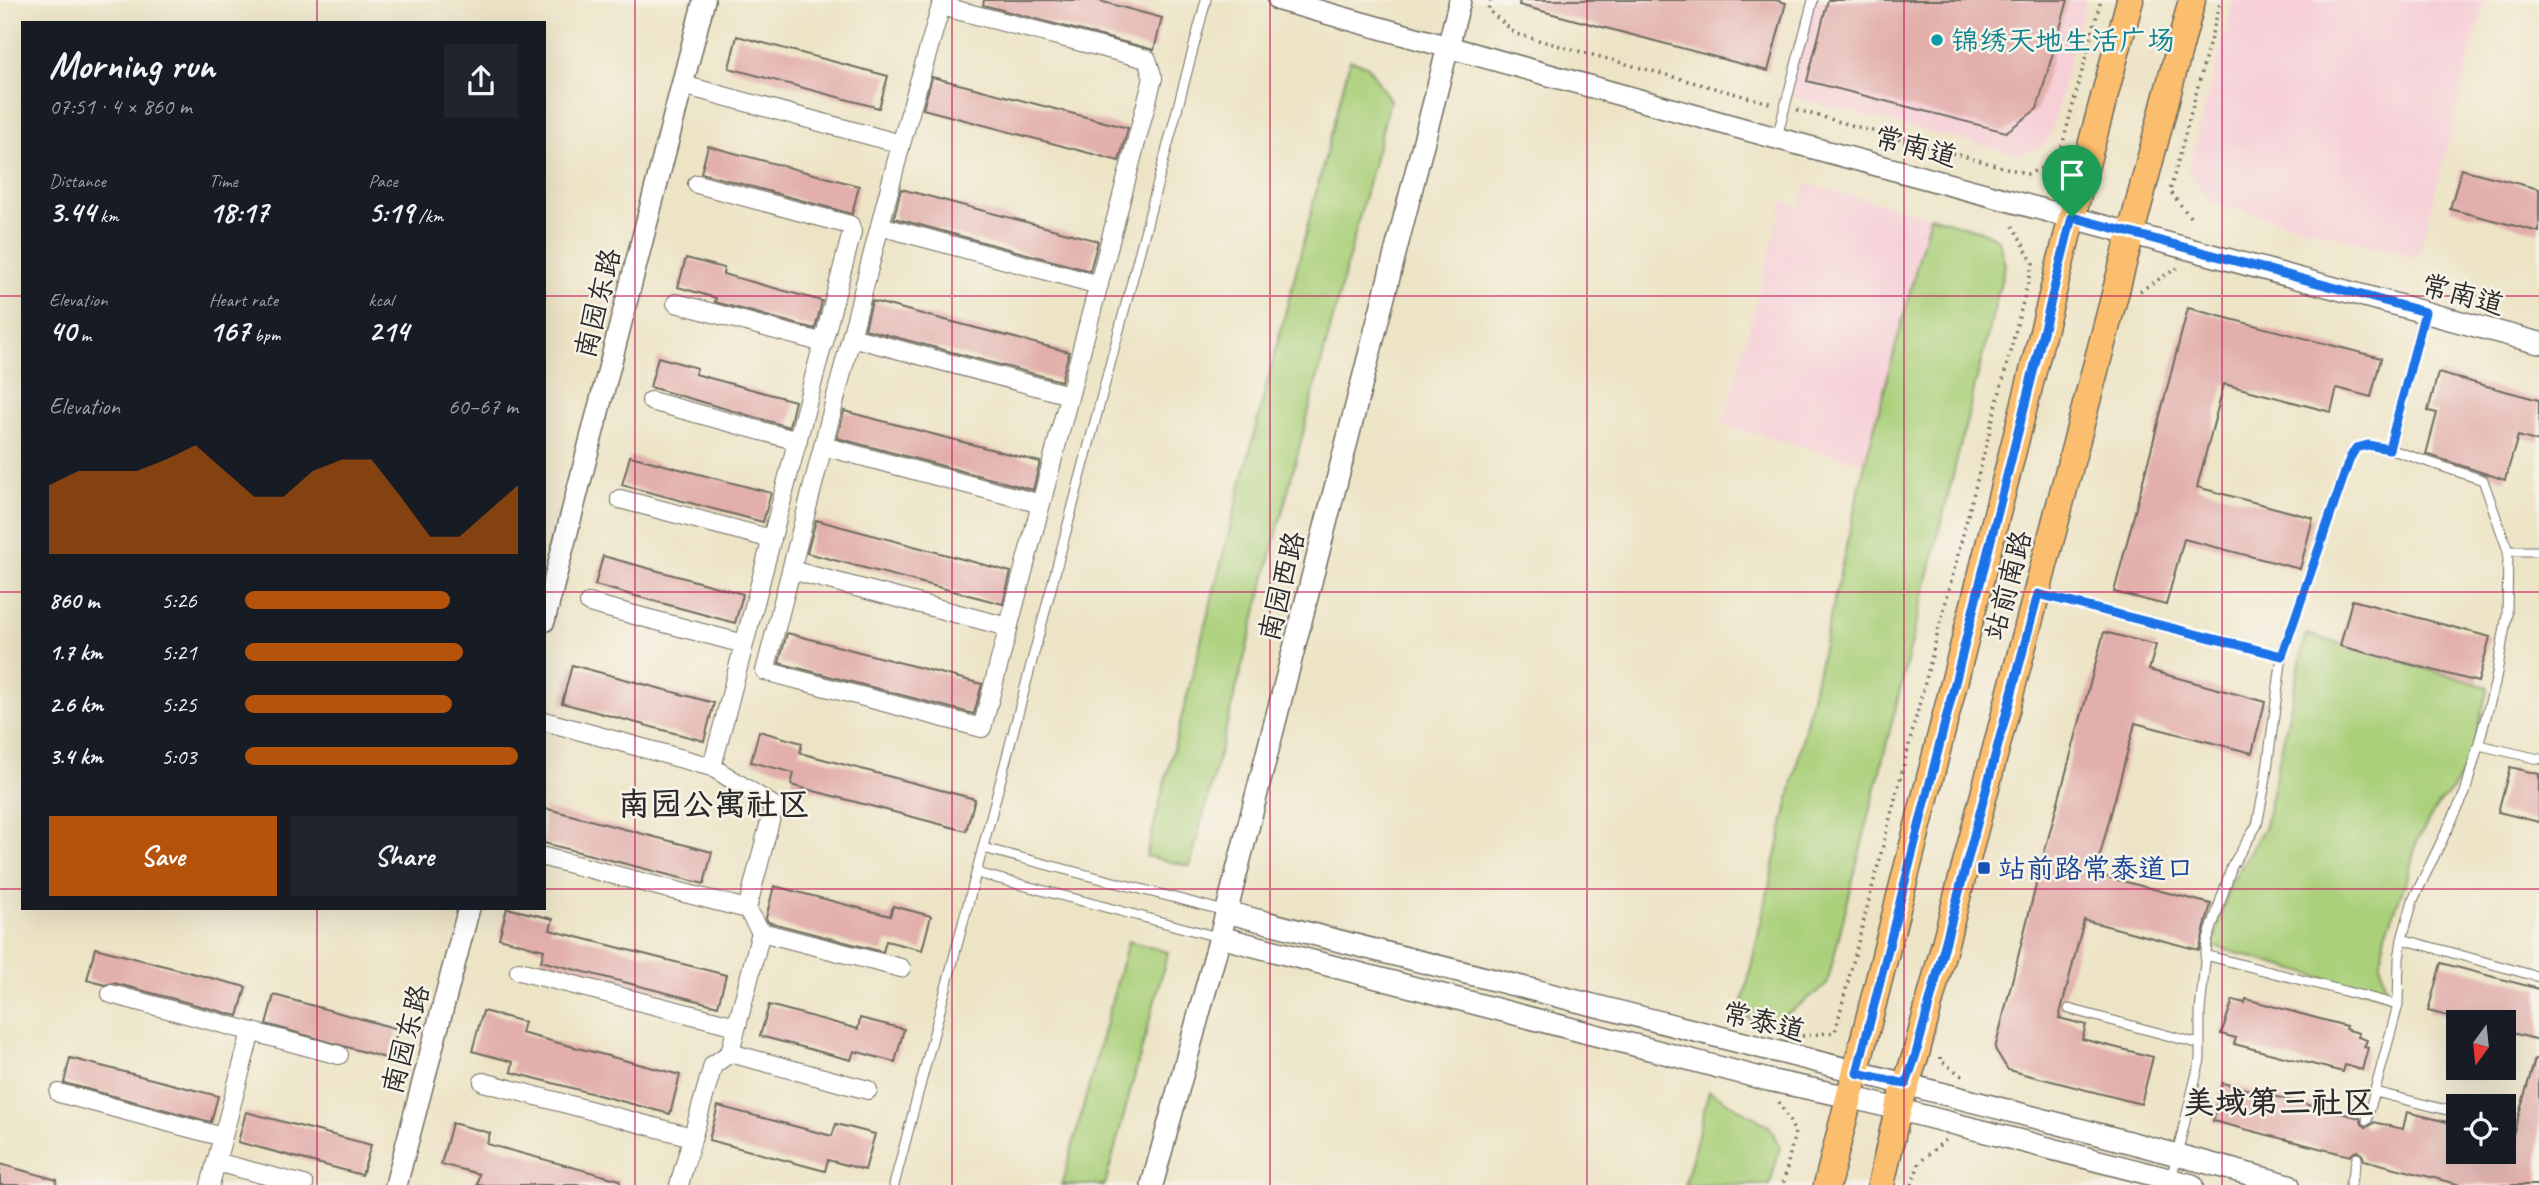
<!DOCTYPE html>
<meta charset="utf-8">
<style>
:root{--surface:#171b24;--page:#20242c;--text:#f1f3f6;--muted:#9ea1a6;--accent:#b45309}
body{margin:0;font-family:Caveat,"LXGW WenKai TC",sans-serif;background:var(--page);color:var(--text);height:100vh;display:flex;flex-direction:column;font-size:26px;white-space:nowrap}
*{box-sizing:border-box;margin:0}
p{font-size:23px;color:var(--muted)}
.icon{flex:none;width:38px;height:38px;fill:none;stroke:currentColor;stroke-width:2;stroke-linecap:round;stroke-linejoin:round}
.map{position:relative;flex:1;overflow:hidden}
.panel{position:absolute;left:21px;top:21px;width:525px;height:889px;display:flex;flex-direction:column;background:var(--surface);border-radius:0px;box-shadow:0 7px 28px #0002}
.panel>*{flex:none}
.needle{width:46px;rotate:195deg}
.buttons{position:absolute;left:2446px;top:1010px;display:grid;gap:14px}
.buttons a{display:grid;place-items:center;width:70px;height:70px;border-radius:0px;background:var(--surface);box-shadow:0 7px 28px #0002;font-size:35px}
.pin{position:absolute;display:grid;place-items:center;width:60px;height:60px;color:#fff;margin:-72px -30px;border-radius:50% 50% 50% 0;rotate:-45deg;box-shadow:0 0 7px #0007}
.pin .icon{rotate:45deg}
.round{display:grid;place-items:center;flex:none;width:74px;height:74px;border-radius:0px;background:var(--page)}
.head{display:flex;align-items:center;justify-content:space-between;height:119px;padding:0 28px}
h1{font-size:38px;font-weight:800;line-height:52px}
.metrics{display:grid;grid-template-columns:repeat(3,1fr);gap:10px;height:119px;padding:7px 28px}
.metrics div{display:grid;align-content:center}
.metrics b{font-size:30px;font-weight:800}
.metrics small{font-size:19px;font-weight:400}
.metrics p{font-size:19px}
.chart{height:196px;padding:14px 28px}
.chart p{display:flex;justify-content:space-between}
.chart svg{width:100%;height:126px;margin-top:7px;fill:var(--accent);opacity:.7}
.action{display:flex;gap:14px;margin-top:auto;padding:14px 28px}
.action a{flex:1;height:80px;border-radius:0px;background:var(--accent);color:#fff;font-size:28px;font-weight:800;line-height:80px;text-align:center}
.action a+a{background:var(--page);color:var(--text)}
ul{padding:0 28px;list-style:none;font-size:23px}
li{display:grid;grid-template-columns:112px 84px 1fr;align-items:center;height:52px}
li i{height:18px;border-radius:9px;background:var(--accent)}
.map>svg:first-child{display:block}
</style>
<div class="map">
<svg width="2539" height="1185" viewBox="0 0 2539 1185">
<rect width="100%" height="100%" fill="#f7f3e8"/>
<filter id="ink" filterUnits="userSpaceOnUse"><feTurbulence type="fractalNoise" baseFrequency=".0143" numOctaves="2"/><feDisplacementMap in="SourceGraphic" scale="14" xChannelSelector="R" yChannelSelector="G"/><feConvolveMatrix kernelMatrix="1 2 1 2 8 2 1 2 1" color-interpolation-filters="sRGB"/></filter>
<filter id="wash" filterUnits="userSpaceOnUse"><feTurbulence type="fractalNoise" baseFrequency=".00686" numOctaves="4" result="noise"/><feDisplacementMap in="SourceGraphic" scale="28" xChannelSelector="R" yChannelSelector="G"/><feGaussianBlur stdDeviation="1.57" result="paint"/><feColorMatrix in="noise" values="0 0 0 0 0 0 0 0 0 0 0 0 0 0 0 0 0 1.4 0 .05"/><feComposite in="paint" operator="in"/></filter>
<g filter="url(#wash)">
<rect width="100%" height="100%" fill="#ede4c6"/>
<path fill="#f6cfd7" d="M1812,0h274l-38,142 -26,13 -235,-59z
M2233,0h252l-67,258 -207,-56 -23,-31z
M1806,184l124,32 -65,247 -142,-38 60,-224 17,5z"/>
<path fill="#aad07a" stroke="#6a7e52" stroke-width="2" d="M1350,60l17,5 23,35 -200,766 -44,-10z
M1930,216l57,17 12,8 6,24 -178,720 -57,41 -30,-11 125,-552z
M2306,634l182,53 -16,64 -18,37 -19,21 -18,32 -9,35 -22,58 -6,28 7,35 -174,-51 16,-59 36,-61z
M1128,941l40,11 -63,233h-43z
M1709,1091l60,35 11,21 -10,38h-85z"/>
<g id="blocks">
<path fill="#e2afac" d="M984,0h112l66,18 -8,32 -171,-45z
M1520,0h255l11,3 -18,68 -249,-66z
M1828,0h240l-31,109 -31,23 -199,-51z
M737,36l151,40 -9,32 -150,-40z
M932,77l196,51 -9,33 -196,-52z
M708,146l151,40 -7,28 -151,-41z
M2461,169l78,20v43l-89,-23z
M901,189l197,52 -8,30 -196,-53z
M686,258l38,10 -1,6 99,27 -7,28 -100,-27 1,-4 -38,-11z
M872,301l197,51 -8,29 -196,-52z
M2188,308l193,50 -10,39 -34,-9 -6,24 -107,-28 -27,103 116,31 -13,51 -116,-30 -18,66 -52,-13z
M658,357l39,11 -2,6 100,27 -6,26 -139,-40z
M2438,373l101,27v42l-21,-6 -13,44 -79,-26 11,-41 -9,-2z
M844,411l196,51 -7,28 -196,-52z
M630,456l141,37 -8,29 -141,-37z
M816,520l195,52 -8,32 -196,-51z
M603,556l140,38 -8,29 -140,-38z
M2352,600l138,37 -12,45 -138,-36z
M2104,632l52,13 -7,25 116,32 -13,51 -117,-30 -40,151 116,30 -12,46 -115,-30 -25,98 27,7 -4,14 71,18 -12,47 -133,-34 -13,-21 47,-188z
M787,633l195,51 -8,30 -195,-51z
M572,665l142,38 -10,38 -142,-38z
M759,731l43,12 -2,10 175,46 -9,32 -175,-46 3,-12 -43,-11z
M2510,767l29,7v48l-41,-10z
M544,808l168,44 -8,32 -160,-41z
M774,886l116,30 3,-10 38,10 -9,34 -36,-9 -3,11 -115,-30 -2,-4z
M507,908l46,11 -3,11 176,45 -8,31 -177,-45 3,-11 -45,-12z
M95,948l151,39 -8,29 -124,-33 -9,2 -18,-5z
M2441,963l98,26v51l-35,-9v-9h-33l-43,-11z
M274,995l124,34 -9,30 -123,-35z
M2246,999l100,27 -1,3 14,4 -1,4 9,3 -3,7 4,1 -6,22 -17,-5 -2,7 -109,-28 2,-6 -15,-4 12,-34 12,3z
M769,1005l89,24 2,-11 44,11 -9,33 -41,-11 -3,9 -91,-24z
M483,1011l41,11 -3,11 159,42 -10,39 -159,-42 2,-10 -41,-11z
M70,1058l148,38 -7,26 -147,-39z
M2535,1059h4v126h-78l-97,-25 -2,-6 -4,-3 -5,2 -3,3 -137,-35 9,-38 138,35 2,6 4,3 5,-2 3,-3 29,7 4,-17 52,13v27h45v-16l8,2z
M718,1106l114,30 4,-12 39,10 -10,36 -37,-10 -3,11 -116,-31z
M246,1112l125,33 -9,30 -124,-33z
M452,1123l38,10 -3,11 133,36v5h-143l2,-11 -38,-10z
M0,1164l57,16 -1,5h-56z"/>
</g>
</g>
<g filter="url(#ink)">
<use href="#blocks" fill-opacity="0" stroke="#6f6c61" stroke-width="2"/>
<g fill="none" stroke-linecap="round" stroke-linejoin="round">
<defs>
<path id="service" d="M1777,137l36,-137
M2508,551h31
M2039,595l243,61
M2479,745l60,14
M983,848l242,63
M977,873l241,64
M2402,939l137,38
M2205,955l193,50 1,-46 3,-20 11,-39 52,-107 30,-109 12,-69 1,-64 -25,-71 -94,-31
M2069,1009l131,35
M2375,1092l84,21
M2367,1120l31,-115
M2171,1179l29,-119v-49l7,-69 25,-76 25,-41 8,-41 17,-128 68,-198 5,-10 13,-3 21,4 35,-135
M894,1185l312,-1185
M2350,1185l7,-27"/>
<path id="minor" d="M683,85l218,59 -136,527 217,57 171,-650 -6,-19 -206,-53 -40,138
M697,184l153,41 2,7 -140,535 62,39 -27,103 14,23 -31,121
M880,226l219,59
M676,303l148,40
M851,337l218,58
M651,401l147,40
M823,446l218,58
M620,499l152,40
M791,570l217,57
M589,603l155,41
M544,721l168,46
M544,857l203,52
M761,932l140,36
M519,971l217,55
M111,994l228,61
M483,1082l209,55
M59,1093l164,44
M216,1162l88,23
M210,1185l41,-153
M679,1185l34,-120 17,-12 138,37"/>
<path id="tertiary" d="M1279,0l497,138 763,205
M544,621l160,-621
M1226,912c354,91 710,177 1063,273
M1220,937l548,143 82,17 342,88
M396,1185l73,-277
M1152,1185l68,-248 240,-937"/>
<path id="primary" d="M1827,1185l245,-968 58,-217
M1881,1185l17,-76 18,-55 276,-1054"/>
</defs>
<use href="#service" stroke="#6f6c61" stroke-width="11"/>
<use href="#minor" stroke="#6f6c61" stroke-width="20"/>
<use href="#tertiary" stroke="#6f6c61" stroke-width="24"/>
<use href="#primary" stroke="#6f6c61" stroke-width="29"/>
<path stroke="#6f6c61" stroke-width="3.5" stroke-dasharray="2 5" stroke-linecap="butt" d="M1491,0l-3,10 28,24 257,70
M1797,110l231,64 30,-13 43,-161
M2190,217l-20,-26 51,-191
M2140,291l37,-23
M1802,1036l33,-4 198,-769 -20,-37
M1940,1057v3l25,18
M1779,1102l16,30 -12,53
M1912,1185l7,-22 26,-23"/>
<use href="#service" stroke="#fff" stroke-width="9"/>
<use href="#minor" stroke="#fff" stroke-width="18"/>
<use href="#tertiary" stroke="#fff" stroke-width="21"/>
<use href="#primary" stroke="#fbbe6e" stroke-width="26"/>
</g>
</g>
<g fill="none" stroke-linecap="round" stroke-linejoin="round" filter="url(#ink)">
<defs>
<path id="route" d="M2072,217l353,95 -36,137 -21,-4 -12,3 -6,10 -68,198 -244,-62 -122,460 -10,30 -49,-11z"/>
</defs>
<use href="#route" stroke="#fff" stroke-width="14"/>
<use href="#route" stroke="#1a73e8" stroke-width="9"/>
</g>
<path fill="none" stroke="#c2185b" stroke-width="2" stroke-opacity="0.55" d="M317,0v23M635,0v1185M952,0v1185M1270,0v1185M1587,0v1185M1904,0v1185M2222,0v1185M0,296h23M544,296h1995M0,592h23M544,592h1995M0,889h23M544,889h1995M317,908v277"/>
<circle fill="#0f9aa8" stroke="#f7f3e8" stroke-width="2.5" cx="1937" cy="40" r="7"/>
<rect fill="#1a4fb4" stroke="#f7f3e8" stroke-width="2.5" x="1977" y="861" width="14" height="14" rx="3.5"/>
<g text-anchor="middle" stroke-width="5" stroke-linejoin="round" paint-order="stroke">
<g font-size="28" fill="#0d838f" stroke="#f7f3e8" text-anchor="start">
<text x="1951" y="50">锦绣天地生活广场</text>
</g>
<g font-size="28" fill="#2b2b2b" stroke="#f7f3e8">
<text transform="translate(1916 146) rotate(15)" y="10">常南道</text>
<text transform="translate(2463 294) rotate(15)" y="10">常南道</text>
<text transform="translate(597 303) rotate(-76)" y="10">南园东路</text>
<text transform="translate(2007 585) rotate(-75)" y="10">站前南路</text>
<text transform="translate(1281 586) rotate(-76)" y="10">南园西路</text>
<text transform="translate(1764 1021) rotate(14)" y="10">常泰道</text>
<text transform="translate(405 1039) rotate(-75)" y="10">南园东路</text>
</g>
<g font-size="28" fill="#164399" stroke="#f7f3e8" text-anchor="start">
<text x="1998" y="878">站前路常泰道口</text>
</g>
<g font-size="32" font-weight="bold" fill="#2b2b2b" stroke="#f7f3e8">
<text x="714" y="815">南园公寓社区</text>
<text x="2279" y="1113">美域第三社区</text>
</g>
</g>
</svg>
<div class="buttons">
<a><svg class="needle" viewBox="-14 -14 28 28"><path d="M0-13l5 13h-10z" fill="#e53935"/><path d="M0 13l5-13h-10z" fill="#9ea1a6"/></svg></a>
<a><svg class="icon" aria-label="locate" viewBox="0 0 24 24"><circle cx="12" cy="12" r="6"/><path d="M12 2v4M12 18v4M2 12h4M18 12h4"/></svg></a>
</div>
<div class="pin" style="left:2072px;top:217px;background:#1e9e55"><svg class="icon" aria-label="arrive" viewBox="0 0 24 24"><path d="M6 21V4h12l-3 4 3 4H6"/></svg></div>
<section class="panel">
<div class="head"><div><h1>Morning run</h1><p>07:51 · 4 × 860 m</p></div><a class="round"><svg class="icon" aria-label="share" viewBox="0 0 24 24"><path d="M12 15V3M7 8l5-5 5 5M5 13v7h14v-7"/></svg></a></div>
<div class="metrics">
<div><p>Distance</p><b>3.44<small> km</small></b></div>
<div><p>Time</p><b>18:17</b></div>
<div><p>Pace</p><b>5:19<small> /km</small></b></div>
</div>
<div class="metrics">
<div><p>Elevation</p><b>40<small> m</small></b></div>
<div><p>Heart rate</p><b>167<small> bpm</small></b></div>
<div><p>kcal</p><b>214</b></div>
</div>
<div class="chart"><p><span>Elevation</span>60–67 m</p>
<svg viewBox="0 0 160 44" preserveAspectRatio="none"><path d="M0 44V20L10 15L20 15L30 15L40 11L50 6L60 15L70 24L80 24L90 15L100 11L110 11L120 24L130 38L140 38L150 29L160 20V44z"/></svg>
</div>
<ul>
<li><b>860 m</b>5:26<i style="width:75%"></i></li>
<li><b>1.7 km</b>5:21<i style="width:80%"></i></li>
<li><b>2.6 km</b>5:25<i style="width:76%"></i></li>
<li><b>3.4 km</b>5:03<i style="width:100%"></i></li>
</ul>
<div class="action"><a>Save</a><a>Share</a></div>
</section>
</div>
